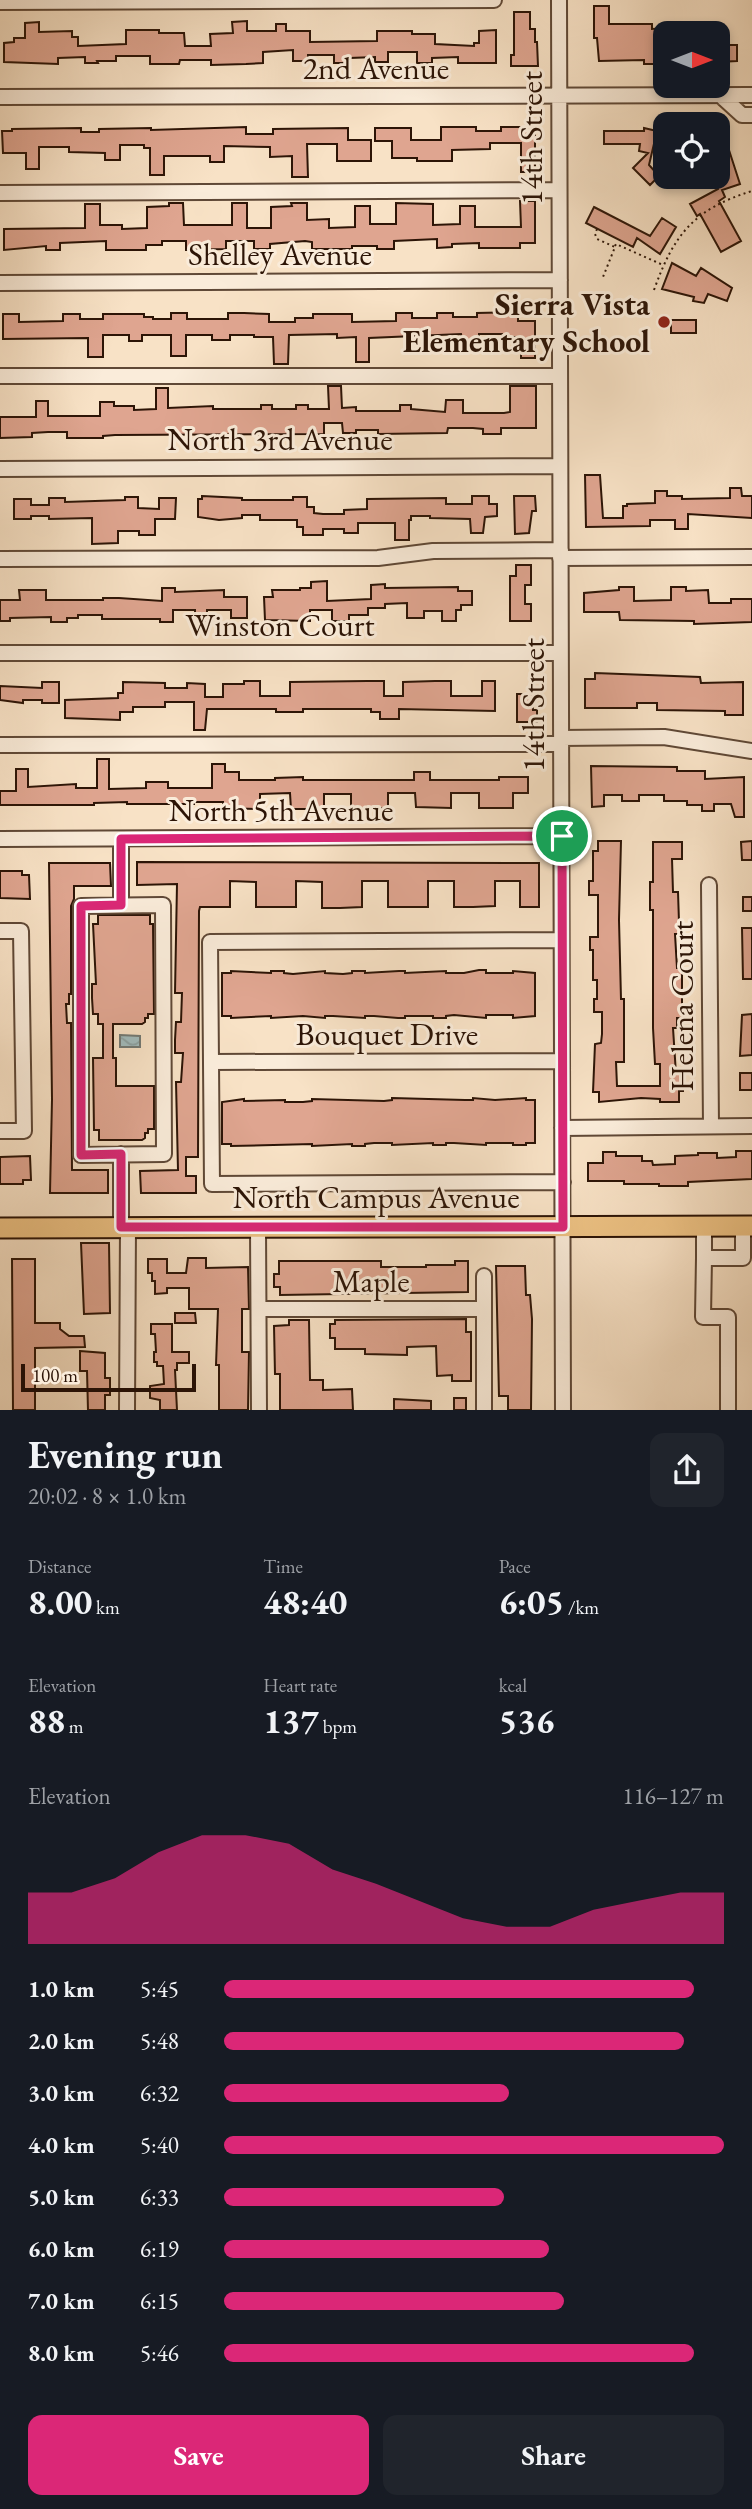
<!DOCTYPE html>
<meta charset="utf-8">
<style>
:root{--surface:#171b24;--page:#20242c;--text:#f1f3f6;--muted:#9ea1a6;--accent:#db2777}
body{margin:0;font-family:"EB Garamond",serif;background:var(--page);color:var(--text);height:100vh;display:flex;flex-direction:column;font-size:26px;white-space:nowrap}
*{box-sizing:border-box;margin:0}
p{font-size:23px;color:var(--muted)}
.icon{flex:none;width:38px;height:38px;fill:none;stroke:currentColor;stroke-width:2;stroke-linecap:round;stroke-linejoin:round}
.map{position:relative;height:1410px;overflow:hidden}
.details{display:flex;flex-direction:column;background:var(--surface);flex:1}
.details>*{flex:none}
.needle{width:46px;rotate:90deg}
.fabs{position:absolute;left:653px;top:21px;display:grid;gap:14px}
.fabs a{display:grid;place-items:center;width:77px;height:77px;border-radius:14px;background:var(--surface);box-shadow:0 4px 10px #0003;font-size:35px}
.scale{position:absolute;left:21px;bottom:18px;width:175px;box-sizing:border-box;padding-left:7px;border:4px solid #2c1406;border-top:0;font-size:19px;line-height:24px;white-space:nowrap;color:#2c1406;-webkit-text-stroke:5px #faecda;paint-order:stroke}
.pin{position:absolute;display:grid;place-items:center;width:60px;height:60px;color:#fff;margin:-30px;border:4px solid #fff;border-radius:50%;box-shadow:0 2px 7px #0007}
.round{display:grid;place-items:center;flex:none;width:74px;height:74px;border-radius:14px;background:var(--page)}
.overview{display:flex;align-items:center;justify-content:space-between;height:119px;padding:0 28px}
h1{font-size:38px;font-weight:700;line-height:52px}
.metrics{display:grid;grid-template-columns:repeat(3,1fr);gap:10px;height:119px;padding:7px 28px}
.metrics div{display:grid;align-content:center}
.metrics b{font-size:35px;font-weight:700}
.metrics small{font-size:19px;font-weight:400}
.metrics p{font-size:19px}
.chart{height:196px;padding:14px 28px}
.chart p{display:flex;justify-content:space-between}
.chart svg{width:100%;height:126px;margin-top:7px;fill:var(--accent);opacity:.7}
.cta{display:flex;gap:14px;margin-top:auto;padding:14px 28px}
.cta a{flex:1;height:80px;border-radius:14px;background:var(--accent);color:#fff;font-size:28px;font-weight:700;line-height:80px;text-align:center}
.cta a+a{background:var(--page);color:var(--text)}
ul{padding:0 28px;list-style:none;font-size:23px}
li{display:grid;grid-template-columns:112px 84px 1fr;align-items:center;height:52px}
li i{height:18px;border-radius:9px;background:var(--accent)}
.map>svg:first-child{display:block}
</style>
<div class="map">
<svg width="752" height="1410" viewBox="0 0 752 1410">
<defs>
<pattern id="water-waves" width="16" height="10" patternUnits="userSpaceOnUse" patternTransform="scale(1.75)"><rect width="16" height="10" fill="#a1bcbe"/><path d="M0 5q4-4 8 0t8 0" fill="none" stroke="#8ba1a2"/></pattern>
</defs>
<rect width="100%" height="100%" fill="#f8e2c6"/>
<filter id="stains"><feTurbulence type="fractalNoise" baseFrequency=".00286" numOctaves="4"/><feColorMatrix values="0 0 0 0 .2 0 0 0 0 .09 0 0 0 0 .02 0 0 0 .5 -.17"/></filter>
<radialGradient id="worn" r=".72"><stop offset=".6" stop-color="#630" stop-opacity="0"/><stop offset="1" stop-color="#630" stop-opacity=".3"/></radialGradient>
<path fill="url(#water-waves)" stroke="#727974" stroke-width="2" d="M120,1035l20,1v11h-20z"/>
<path fill="#dfa590" stroke="#2c1406" stroke-width="2" d="M594,6h15v18h43v5l13,-1v32h-6v4h-15v-4l-45,1 -2,-23h-3z
M514,12h16v17h5v13h2l1,24h-27v-11h3z
M247,21v10h29v-7h10v7h24v11l67,-1v-10h35v3h23v10l39,2v-3h5v-12l17,-1v33h-38v-6l-26,1v5h-15v-11h-29v10h-13v-5l-25,1v5h-16v-8h-26v6h-15v-11l-30,2v11l-17,1 -35,1v-5h-31l-1,4h-29v-8h-34v5h-19l1,2h-13v-6l-27,1v6l-54,-2v-19l10,-1v-4h11v-15l14,-1v10l33,-1v6h6v9l48,-2v-14h33v3h25l1,13h26l-1,-12 23,-1 -1,-11z
M718,45h19v16l-19,1z
M246,127v7h27v-5l75,-1v12h23v21h-34v-17h-30l1,33h-16v-21l-22,1v-10l-46,-1v16h-14v-6h-46v19h-14v-27h-6v-3h-24v15h-15v-7l-36,-1v-5h-30v22h-13v-16h-23l-1,-22h10v-2l69,-1v4h18v-3l52,-1v2z
M441,127h35v4h25v-4h34v45h-14v-29h-31v6l-38,1v11h-35v-3h-25v-17h-17v-13h36v12h30z
M644,128l13,3 -8,34 10,11 -9,9 -17,-17 15,-15 -9,-2 1,-7h-36v-13h40z
M728,147l12,37 -18,6 3,7 -6,4 22,40 -20,11 -21,-38 -3,2 -7,-12 28,-15 -4,-12h4v-27z
M520,201h15v42h-15v5h-41v-5l-27,1v3l-15,1v-9l-43,2v8h-17v-3h-25v3h-40v-7l-7,-1 -35,3v5h-16v-8h-28v8l-40,1v-9h-24v4h-16v5h-40v-9l-46,2v7h-14v-4l-42,4v-21l81,-1v-24h15v21h22v4l25,-1v-21l22,-1v-3h14l1,22h48v-22h15v25h24v-21l21,-1 -1,-3h16v17l22,-1v9l26,-1v-21h15v18h26v-21l37,1v21l27,-1v-18h15v21h46z
M594,207l56,29 12,-18 14,9 -16,27 -23,-16 -4,9 -47,-24z
M672,263l24,13 5,-8 31,20 -5,13 -19,-7 -4,9 -11,-2 1,-4 -32,-8z
M518,312v9h17v37h-14v-21h-19v-3h-23v9h-16l-2,-9 -92,4v24h-13v-25l-19,1v-4l-48,1 -1,29h-14l-1,-27h-19v-2h-24v5h-18v-5h-26v21h-15v-21h-29v6h-13v-6h-26v22h-15v-19l-85,1v-25h16v8l44,-1v-7h17v5h23v-5h41v3h9v2h18v-6h16v6h41v-6h16l25,1v8h26v-4h18v-4h39v8l44,-1v-8h16v5h25v-5h16v4h24v-4z
M671,320h25v13h-25z
M328,386h13l1,22 14,-1v4h44v-6h11v4l34,3 1,-12h17v13h41l6,-1v-26h26v42h-35v6h-18v-5l-10,-1h-25l-1,5 -69,1v-4h-22v3h-13l-1,-10h-18v11l-209,1 -12,1v2h-36v-6h-19l-16,1v4l-32,1v-21h36v-16h12v15h52v-14h14v4h20v4l22,-1v-21h12v20l45,-2v3h48v-4h11v4h24v-4h12v4h21z
M585,475h15l3,43h20v-12h4v-2l28,-1v-12h12v5h15v3l48,-1v-10h11l1,8h10v22l-64,-4v15h-13v-9h-25v6l-64,1z
M202,496l40,2v2h51v-3h14v10h7v6l9,1h21v-4l23,-1v-10l79,-1v6h26v-8h17v8h8v12l-12,1 -2,16h-12l-1,-14 -40,-1v-2h-19v4h-2v20h-14v-17h-37v10h-14v-4h-21v6h-20v-8h-6v-7h-37v-5h-18v3l-23,2 -21,-3v-18h4z
M514,496h21l1,15h-4l-3,22 -14,1z
M125,497h13v11l21,1v-11h17l-1,21h-20v16h-16v-4h-21v12l-26,1v-26l-43,1v-3h-18v3h-17v-20h17v6h18v-7h16v4l60,-2z
M516,565h15v20h-6v19h6v17h-21v-45h6z
M327,581v20l44,-2v-14l14,-1v4l73,-1v4h14v14h-11v5h-5v11h-14v-10h-18v7h-17v-15l-22,1v4h-17v7h-19v6h-17v-11h-22v11l-45,-1 -1,-23h9l-1,-7h28v-2h11v-6z
M619,587h15v14l37,-1v-13h15v4l22,-1 1,13h22v-4h21v23l-58,2v-3l-74,-1 -1,-8h-35v-19l35,-3z
M162,588h13v4l49,-2v7h23v21h-16v-8h-24v11l-12,1v-12h-22v12h-13v-3h-58v-4h-24v3h-11v4h-16v-5l-41,1v3h-10v-21h20l-1,-10h27v10h57v-2h16l43,3z
M595,673l105,4 1,6 42,-1v33h-18v-4l-68,-1v-7h-20v5h-52v-29h10z
M244,681h16v15h30v-14l77,-1h17v15h19v-14l32,-1h16v15h31v-15h13v30l-96,-2v10h-19v-7h-9v-3h-68v3h-27v-3h-69l-2,21h-11v-28h-29v5h-32v5h-13v8l-55,-2v-18l53,-2v-5h5v-11l42,1v5h22v-5l18,1v13h18v-13h21z
M42,682h17v21h-17v-3h-19v3l-23,-3v-14l42,2z
M517,694h15l1,16h4v12h-20z
M97,759h12v30l37,-1v-6h22v6h44v-24h13v8h14v8h36v-2l28,-1v3h111v-8h16v8h69v-3h29v16h-15v15h-34v-15h-28v15l-35,-1 -1,-14h-27v15h-37v-14h-27v15h-33l-1,-16 -30,1v15l-37,-1v-6h-29v2h-67v-2l-33,1v2h-94v-14h16v-22h12v18l48,-3v4h21z
M591,766l86,1v4h28v8l39,-2v40h-9l-4,-13h-17v7h-12v-6h-15v-4h-23v-6h-25v6h-17v-6h-18v11l-12,1z
M598,841h23l-2,79 2,79h3v63h-8l1,24h43v-22h-5l-2,-36v-118h-3v-28h3v-40h29v17h-10l1,33h5l1,30h4v12h-8l2,34h5v50h-5v10h-4l3,46h7v17h-4v11h-19v-3l-19,-1 -42,4v-10h-6l2,-48 6,-1 1,-9v-22h-8v-13h3v-19h-4v-30h-3v-13h8v-42h-9v-14h4v-30h5z
M752,841v19h-10l-1,-18z
M137,862l402,1v44h-19v-26h-25v25l-22,1h-19v-26h-26v26h-40v-26h-26v26l-22,1h-18v-26l-26,-1v26h-40v-25l-26,-1v26h-30l-1,4 -1,246h-12v19h10v17h-55l-1,-22 38,-1 -2,-88h5l2,-29h-8v-13l1,-18h5l1,-29h-7l2,-109 -40,1z
M49,863h61l1,23h-37v13l-3,7v88h-2v10h-3l1,19h4l1,147h36v23h-58l2,-94z
M0,871h22v4h7l1,24 -30,-1z
M743,897h9v14h-9z
M98,915h52v9h3l1,90h-6v4h-3v4l-3,2h-29v34h3v28h38v43h-6v4h-3v5l-3,2h-43v-10h-5l-1,-72h10v-34h-5v-10h-5l-1,-16v-14h4l-3,-60h5z
M742,928h10v51h-9z
M479,970h7v3h27v-2l22,2v43l-22,2v-3h-27v3l-32,-3 -8,1v2h-13v-2h-28v2h-7l-24,-2h-9v2l-32,-2h-8v2l-22,-2 -32,2v-2l-40,2v-2h-9v-43h9v-2l40,2v-2h13v2l9,1 32,-3v2l18,1 9,-1v-2h13v2l34,-2h6v2l41,-2v2h18z
M752,1014v41l-12,1 2,-41z
M740,1073h12v17h-12z
M392,1098l73,2h8v-2l22,2 31,-2v2h9v43h-9v2h-13v-2h-27v2l-32,-2h-8v2h-13v-2l-41,2v-2h-18l-9,1v2h-13v-2l-40,2v-2l-81,2v-2h-9v-42l22,-3v2l41,-1v2h18l9,-1v-2l72,2 8,-1z
M736,1151h16v28l-64,3v4h-29v-2h-35v-3h-36v-18h15v-11h13v4h26v5h10l1,4 22,-1v-8l23,-1v-2h19v5l19,-1z
M30,1156l1,24h-8v4h-23v-27z
M81,1243h28l1,70 -26,1z
M188,1258h18v10l42,-1 1,42h-7v43h7l-1,58h-29v-45h-3l2,-56h-29v-21h-22v5l-12,1v-13h-3v-8h-4v-14h19v14h19z
M12,1259h23v64h25v6l9,7h15l1,11 -50,1v62h-22z
M279,1261h102v6h45v-2h29v-4h13v31l-188,3v-8h-6v-13h5z
M496,1266h29l1,29h4l2,24 -1,91h-23v-14h-9z
M175,1313h20l1,10h-21z
M466,1319v13h5v49h-19v-6l-15,1 -1,-30 -29,1v8l-42,-1v-5h-30v-11h-5v-14h5v-4z
M289,1320h20l1,60h13v10l29,-1 1,21h-73v-36h-5l-1,-48 15,-1z
M151,1324h21v28h17v11h-12v7h-2l2,40h-17v-10l-10,-2v-12l14,-2 -1,-18h-6v-4h-3v-10h2l-1,-18h-4z
M80,1351l25,2v25h5v17h-5v15h-17l-1,-39h-7z
M454,1398h12v12h-12z
M394,1399l37,2v9h-37z"/>
<g fill="none" stroke-linecap="round" stroke-linejoin="round">
<defs>
<path id="minor" d="M559,0l4,1410
M0,2l494,-2
M720,95l22,20h10
M0,97l752,-2
M0,193l559,-3
M0,283l560,-3
M0,376h560
M0,469l560,-3
M560,558l192,-1
M0,559l378,-1 55,-7 128,-1
M0,653h560
M561,738l103,-1 88,14
M0,745l561,-1
M0,839l562,-3
M121,839v66
M709,885l2,241
M163,905l1,249 -83,1v-249z
M0,931h21l3,200h-24
M561,940l-351,2 2,242 351,-2
M212,1062l350,-1
M562,1128l190,-2
M121,1154v73
M704,1226v32h39v-32
M258,1227l1,183
M704,1258l-1,59h25v93
M484,1276v134
M259,1309h225
M127,1410l1,-183"/>
<path id="major" d="M0,1228l752,-2"/>
</defs>
<use href="#minor" stroke="#5f4836" stroke-width="18"/>
<use href="#major" stroke="#2c1406" stroke-width="23"/>
<path stroke="#2c1406" stroke-width="2" stroke-dasharray="2 3.5" stroke-linecap="butt" d="M597,229l-2,5 2,5 18,8 -12,30
M615,246l1,-2 47,21
M654,290c20,-56 40,-81 98,-99"/>
<use href="#minor" stroke="#faecda" stroke-width="14"/>
<use href="#major" stroke="#ecc183" stroke-width="19"/>
</g>
<g fill="none" stroke-linecap="round" stroke-linejoin="round">
<defs>
<path id="route" d="M562,836l1,391h-442v-73l-40,1v-249l40,-1v-66z"/>
</defs>
<use href="#route" stroke="#fff" stroke-width="14"/>
<use href="#route" stroke="#db2777" stroke-width="9"/>
</g>
<circle fill="#8f2418" stroke="#faecda" stroke-width="2.5" cx="664" cy="322" r="7"/>
<g text-anchor="middle" stroke-width="6" stroke-linejoin="round" paint-order="stroke">
<g font-size="32" fill="#2c1406" stroke="#faecda">
<text x="376" y="79">2nd Avenue</text>
<text transform="translate(531 138) rotate(-90)" y="11">14th Street</text>
<text x="280" y="265">Shelley Avenue</text>
<text x="280" y="450">North 3rd Avenue</text>
<text x="280" y="636">Winston Court</text>
<text transform="translate(533 705) rotate(-90)" y="11">14th Street</text>
<text x="281" y="821">North 5th Avenue</text>
<text transform="translate(682 1006) rotate(-90)" y="11">Helena Court</text>
<text x="387" y="1045">Bouquet Drive</text>
<text x="376" y="1208">North Campus Avenue</text>
<text x="371" y="1292">Maple</text>
</g>
<g font-size="32" font-weight="bold" fill="#2c1406" stroke="#faecda" text-anchor="end">
<text x="650" y="315">Sierra Vista<tspan x="650" dy="37">Elementary School</tspan></text>
</g>
</g>
<rect width="100%" height="100%" filter="url(#stains)"/>
<rect width="100%" height="100%" fill="url(#worn)"/>
</svg>
<div class="fabs">
<a><svg class="needle" viewBox="-14 -14 28 28"><path d="M0-13l5 13h-10z" fill="#e53935"/><path d="M0 13l5-13h-10z" fill="#9ea1a6"/></svg></a>
<a><svg class="icon" aria-label="locate" viewBox="0 0 24 24"><circle cx="12" cy="12" r="6"/><path d="M12 2v4M12 18v4M2 12h4M18 12h4"/></svg></a>
</div>
<div class="scale">100 m</div>
<div class="pin" style="left:562px;top:836px;background:#1e9e55"><svg class="icon" aria-label="arrive" viewBox="0 0 24 24"><path d="M6 21V4h12l-3 4 3 4H6"/></svg></div>
</div>
<section class="details">
<div class="overview"><div><h1>Evening run</h1><p>20:02 · 8 × 1.0 km</p></div><a class="round"><svg class="icon" aria-label="share" viewBox="0 0 24 24"><path d="M12 15V3M7 8l5-5 5 5M5 13v7h14v-7"/></svg></a></div>
<div class="metrics">
<div><p>Distance</p><b>8.00<small> km</small></b></div>
<div><p>Time</p><b>48:40</b></div>
<div><p>Pace</p><b>6:05<small> /km</small></b></div>
</div>
<div class="metrics">
<div><p>Elevation</p><b>88<small> m</small></b></div>
<div><p>Heart rate</p><b>137<small> bpm</small></b></div>
<div><p>kcal</p><b>536</b></div>
</div>
<div class="chart"><p><span>Elevation</span>116–127 m</p>
<svg viewBox="0 0 160 44" preserveAspectRatio="none"><path d="M0 44V26L10 26L20 21L30 12L40 6L50 6L60 9L70 18L80 23L90 29L100 35L110 38L120 38L130 32L140 29L150 26L160 26V44z"/></svg>
</div>
<ul>
<li><b>1.0 km</b>5:45<i style="width:94%"></i></li>
<li><b>2.0 km</b>5:48<i style="width:92%"></i></li>
<li><b>3.0 km</b>6:32<i style="width:57%"></i></li>
<li><b>4.0 km</b>5:40<i style="width:100%"></i></li>
<li><b>5.0 km</b>6:33<i style="width:56%"></i></li>
<li><b>6.0 km</b>6:19<i style="width:65%"></i></li>
<li><b>7.0 km</b>6:15<i style="width:68%"></i></li>
<li><b>8.0 km</b>5:46<i style="width:94%"></i></li>
</ul>
<div class="cta"><a>Save</a><a>Share</a></div>
</section>
